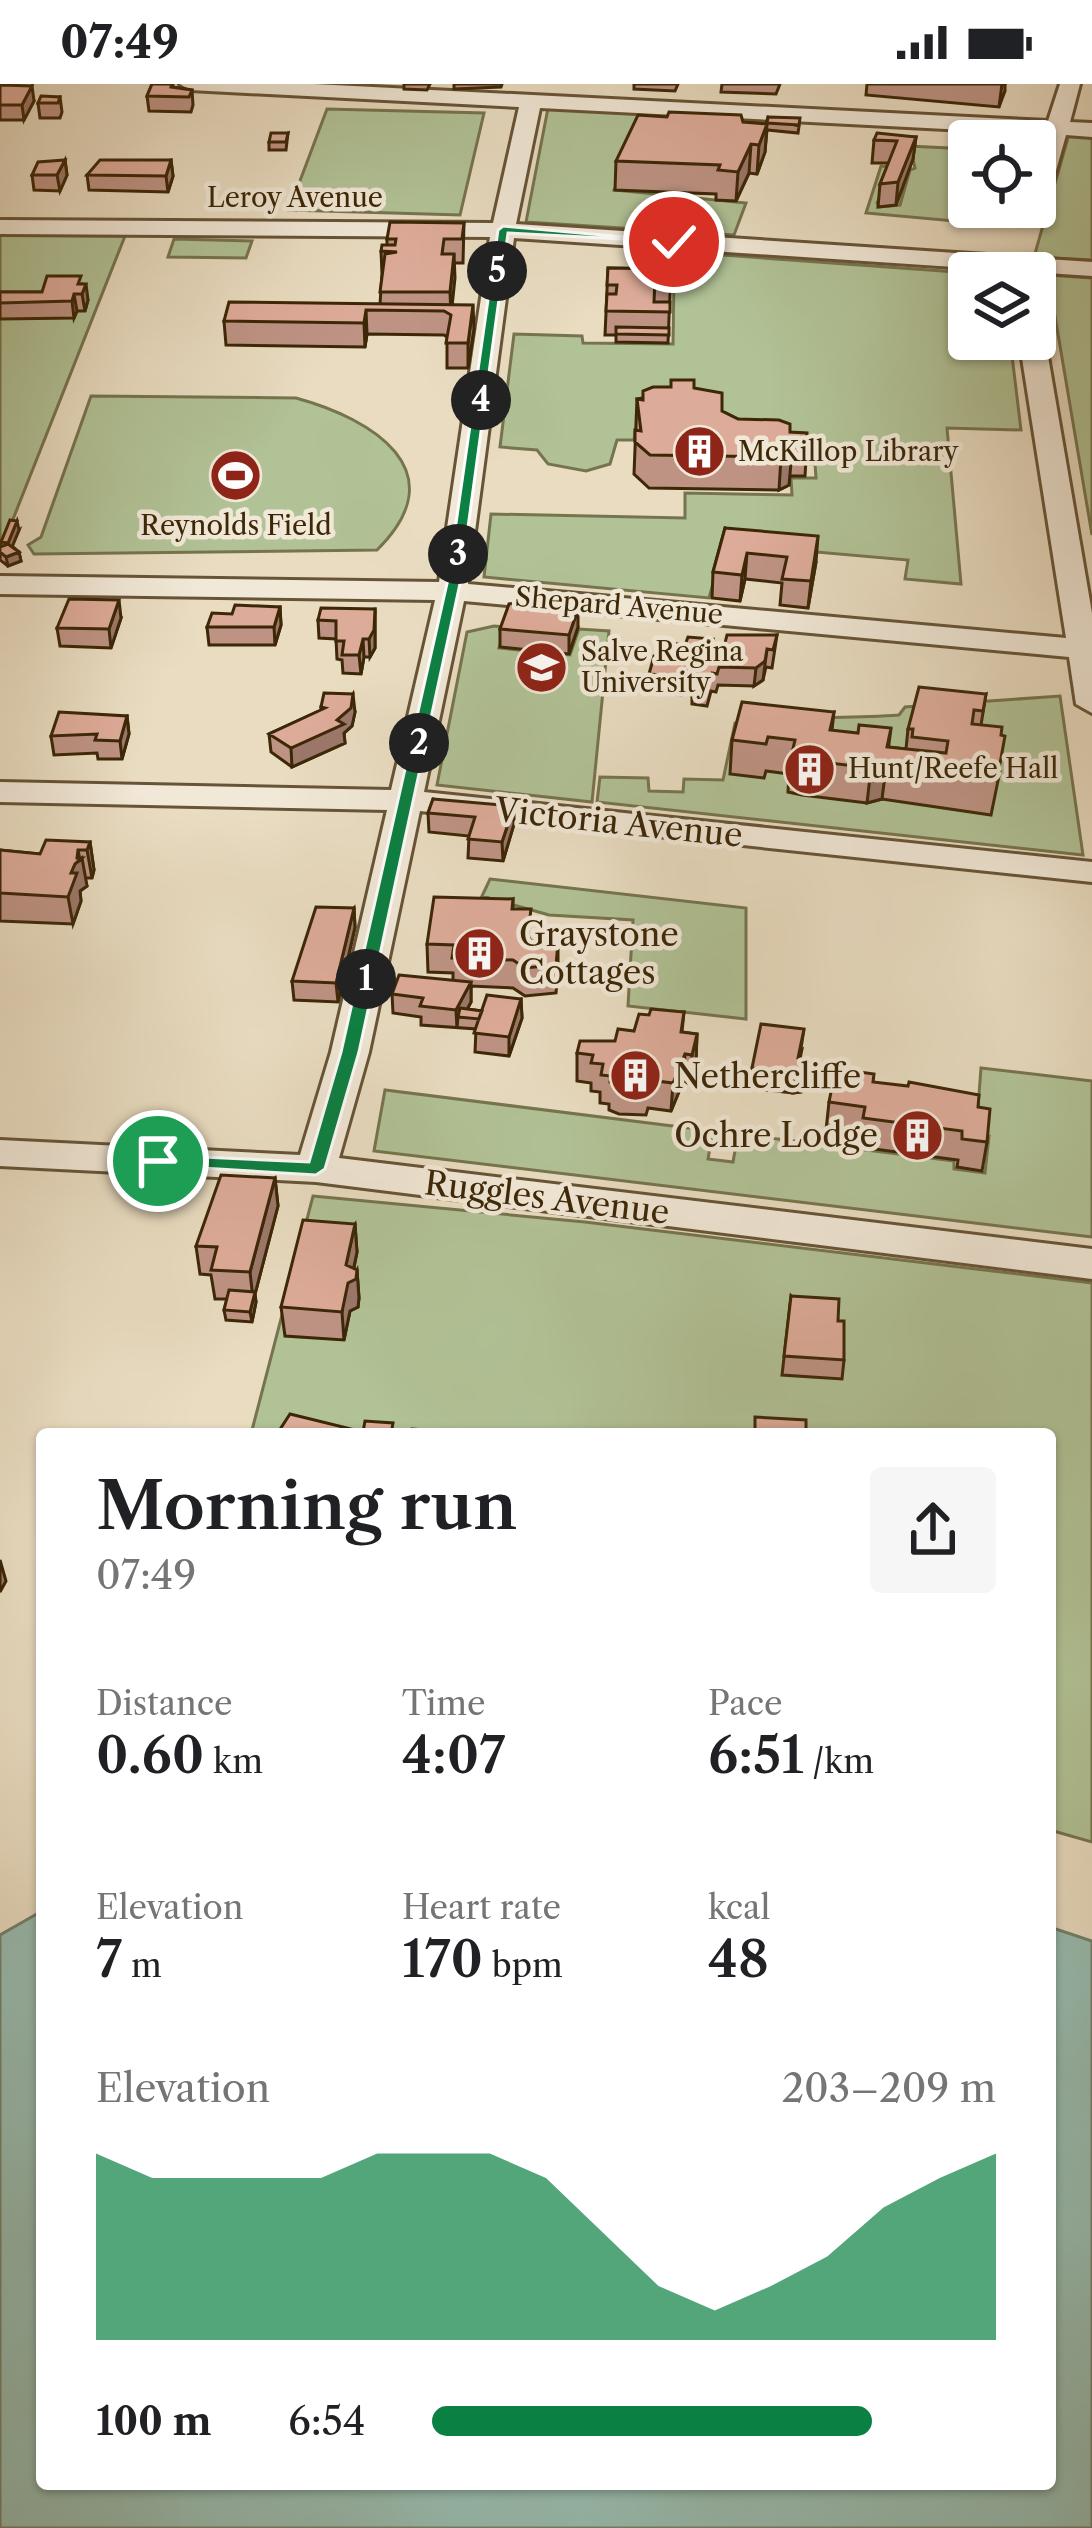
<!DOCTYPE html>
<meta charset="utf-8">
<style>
:root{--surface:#fff;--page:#f6f6f6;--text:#202124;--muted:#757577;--accent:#0b8043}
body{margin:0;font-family:"Libre Caslon Text",serif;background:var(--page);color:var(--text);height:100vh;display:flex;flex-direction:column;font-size:45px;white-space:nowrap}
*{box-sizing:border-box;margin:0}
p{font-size:39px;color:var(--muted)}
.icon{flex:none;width:66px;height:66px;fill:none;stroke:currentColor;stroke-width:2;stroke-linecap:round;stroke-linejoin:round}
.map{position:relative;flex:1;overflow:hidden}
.drawer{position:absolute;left:36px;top:1344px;width:1020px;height:1062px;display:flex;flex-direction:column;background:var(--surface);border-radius:12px;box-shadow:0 3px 9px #0004}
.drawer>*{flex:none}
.tools{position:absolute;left:948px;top:36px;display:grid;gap:24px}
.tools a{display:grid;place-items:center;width:108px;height:108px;border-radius:12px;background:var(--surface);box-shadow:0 3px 9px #0004;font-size:60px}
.pin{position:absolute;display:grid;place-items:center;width:102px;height:102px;color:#fff;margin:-51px;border:6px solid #fff;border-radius:50%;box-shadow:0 3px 12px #0007}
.km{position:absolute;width:60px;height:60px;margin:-30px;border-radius:50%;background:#222;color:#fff;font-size:33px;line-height:60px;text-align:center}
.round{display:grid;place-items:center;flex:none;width:126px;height:126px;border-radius:12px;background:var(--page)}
.headline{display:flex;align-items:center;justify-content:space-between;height:204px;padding:0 60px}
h1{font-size:66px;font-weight:600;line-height:90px}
.metrics{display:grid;grid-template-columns:repeat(3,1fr);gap:18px;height:204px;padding:12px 60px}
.metrics div{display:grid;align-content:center}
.metrics b{font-size:51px;font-weight:600}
.metrics small{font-size:33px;font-weight:400}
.metrics p{font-size:33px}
.chart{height:336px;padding:24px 60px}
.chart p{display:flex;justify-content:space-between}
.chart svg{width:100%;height:216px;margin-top:12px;fill:var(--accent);opacity:.7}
ul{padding:0 60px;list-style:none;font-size:39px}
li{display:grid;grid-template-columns:192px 144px 1fr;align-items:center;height:90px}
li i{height:30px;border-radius:15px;background:var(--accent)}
.status{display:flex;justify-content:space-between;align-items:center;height:84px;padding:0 60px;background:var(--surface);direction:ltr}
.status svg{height:33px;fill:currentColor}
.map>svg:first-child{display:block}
</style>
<div class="status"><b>07:49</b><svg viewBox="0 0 49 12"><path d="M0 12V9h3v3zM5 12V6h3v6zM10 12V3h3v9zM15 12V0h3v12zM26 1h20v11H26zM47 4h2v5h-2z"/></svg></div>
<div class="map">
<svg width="1092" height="2444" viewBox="0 0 1092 2444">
<rect width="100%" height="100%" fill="#e9dcc1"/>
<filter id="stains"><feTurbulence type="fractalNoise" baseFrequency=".00167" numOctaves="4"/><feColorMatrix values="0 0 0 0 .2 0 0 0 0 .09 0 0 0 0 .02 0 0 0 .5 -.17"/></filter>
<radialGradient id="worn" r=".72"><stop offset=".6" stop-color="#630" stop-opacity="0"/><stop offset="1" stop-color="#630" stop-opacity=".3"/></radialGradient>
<path fill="#b1c296" stroke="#76744e" stroke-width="3" d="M548,24l210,11 -6,19 -116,5 -22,47 132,13 -12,32 -208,-13z
M327,25l157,4 -24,102 -171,-5z
M1069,50l23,2v124l-58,-3z
M887,61l82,4v58h47l-7,19 -143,-13 15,-47 12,1 -16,36 2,4 21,-2 10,-35 5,-2 -2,-9 -14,-3z
M0,151l125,1 -125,316z
M174,155l78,2 -6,17 -78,-1z
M681,168l289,21 -1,66h41l11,91 -74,-2 14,156 -56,-5 3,-19 -184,-16 -15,54 -225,-21 7,-63 194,4v-25l107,2 -1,-17h25l-1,-14h-24l-152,-33h-4l-1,9h-17l-7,24 -24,7 -38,-7 -11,-14 -37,-3 14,-113 68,2 1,7 90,1 1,-66z
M1048,191l44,3v257z
M91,312l205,2c77,21 161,73 81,152l-343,4 -6,-9 13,-8z
M494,542l12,1 -7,21 71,7 9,-26 30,2 -17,171 -155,-17 30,-153z
M1060,612l23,159 -486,-53 3,-25 48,1 1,13 34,1 1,-13 39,1 12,-57c55,-7 108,-4 164,-8l6,-8z
M490,795l256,29v111l-118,-13 5,-86 -84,-5 -67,-19z
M981,984l111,13v156l-718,-86 11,-61 328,41 -5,28 25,3 5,-28 216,27v8l31,4 4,-37 -13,-2z
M313,1112l272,26 507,61v559l-42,-12v-396h-799z"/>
<path fill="#97bcb0" stroke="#73806c" stroke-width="3" d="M42,1827v573h1008v-557l42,14v587h-1092v-593z"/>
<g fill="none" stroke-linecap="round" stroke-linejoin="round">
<defs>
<path id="minor" d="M180,0h134l734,37 12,-37h20l-10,38 22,1v14l-26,-2 -19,68 -12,7 -9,-3h9v-42l9,-31 -504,-26 -24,116 576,38v14l-578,-38 -46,346 598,54 -47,-299h16v-7l10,7 47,274v100l-16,-9 -7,-47 -605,-56 -40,191 668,70v20l-672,-71 -51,241 -30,106 753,91v30l-776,-97 -316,-16v-26l300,15 31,-103 56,-242 -387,-8v-20l391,8 44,-190 -435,-6v-18l439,6 51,-345 -490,-3v-14l493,3 26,-116 -329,-17z"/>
</defs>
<use href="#minor" stroke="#675436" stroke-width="6"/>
<use href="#minor" fill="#f1e8d7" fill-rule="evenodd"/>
</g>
<path fill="#be9384" stroke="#3c2707" stroke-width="3" d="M152,0h21v3l19,3 1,15 -2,7 -42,-1 -2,-15z
M404,0h26l-3,6 -23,-1z
M454,0h48l-1,3 -47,2z
M634,0h44l-3,7 -41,-2z
M722,0h58l-4,10 -55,-2z
M867,0h138l-6,23 -133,-12z
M0,1l34,16 -10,19h-24z
M60,13l2,15 -2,6h-20l-2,-15z
M667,33l99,7 2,-7 31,9 -1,7 -31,-3 -2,22 -8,22 -8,-1 -13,28 -20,-1v-6l-101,-4 1,-29z
M288,49l-2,17h-17v-8z
M916,53l-3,22 -17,46 -18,2 2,-23 9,-21h-17l2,-23z
M65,76l2,15 -7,16 -26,-1 -2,-15z
M171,76l2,16 -5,16 -79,-2 -2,-15z
M464,139l-1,40h-9l-2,42 22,24 -6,39h-21v-31l-3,-2 -77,-1 -2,13 -139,-2 -2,-24 156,-17 2,-30 -1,-23 6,-6v-6z
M608,184l63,1 -3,74 -52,-1v-7h-11z
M82,200l6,16 -3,11h-8l-3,7 -74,1v-27h42z
M694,304l28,23 16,8 52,13 17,12 -2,32h-15l-1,9 -10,5 -130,-2 -15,-14 3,-75z
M725,444l91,34 -8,46 -28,-3 2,-22 -37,-4 -5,22 -28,-3 1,-26z
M19,446l-7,16 7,6 2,9 -13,5 -8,-6 1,-18z
M557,514v13l21,16 -9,27 -69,-7v-18l16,-28z
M280,523l1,18 -6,20h-66l-2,-18 25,-13z
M375,525v39l-5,9h-6l-3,17 -18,-1 -1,-13 -5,-1 -1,-20 -17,-1 -1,-18z
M121,534l-10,30 -51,-2 -3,-18z
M777,551l-5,33 -6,-1 -3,13 -9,6 -36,-1 -2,7 -5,-1 -4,15 -15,-2v-14l-9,-1 -2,6 -33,-3 1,-18 16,-17 48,-12 11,2z
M986,610l-5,31 19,46 -9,44 -109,-16 -15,4 -65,-8 -14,-3 1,-18 -23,-3 -2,7 -34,-4 2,-34 102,-28 -2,18 57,17 17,2 2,-20z
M321,623l34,5 -3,14 -8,7 1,10 -53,24 -21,-15 -2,-18 52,-24z
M127,632l2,18 -7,25h-24l-1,-6 -43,2 -3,-19z
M433,715l81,25 -11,37 -35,-3 1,-22 -40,-4 -1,-19z
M90,758l4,28 -2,8h-7l2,8 -7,5 1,10 -8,23 -73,-3v-71l40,4z
M513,815v10l18,32 27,2v27l-2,23 -31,3 -12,-8 -42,-2v16l-4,7 15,2 39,-12 1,19 -13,38 -34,-4 1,-23 -55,-4v-8l-28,-4 -1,-19 61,-13v-8l-25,-1 -1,-28z
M354,824l1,19 -17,75 -44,-2 -2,-19z
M684,928l-2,20 15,2 -1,28 -5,22 -8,-2 -12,29 -23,-3 -2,7 -27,-1 -10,-4v-6l-9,-1v-11l-9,-1v-8l-14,-2v-28l38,-12 19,-10 15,-16z
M802,965l-2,10h6l-5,33 -8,1 -43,-5 2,-20z
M873,998l105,25 9,35 -5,29 -25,-4 1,-7 -99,-13 2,-12 -35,-5 3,-28z
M275,1094l3,28 -23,88 1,8 -4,20 -26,-2 -2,-10 3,-11h-12l-4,-24 -11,-1 -4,-28z
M355,1140l2,28 -3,16 3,2 2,28 -1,9 -8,4 -6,29 -59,-4 -4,-29z
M791,1212l53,64 -2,19 -60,-4z"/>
<path fill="#9b786b" stroke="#3c2707" stroke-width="3" d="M1002,0h3v7l-6,16z
M32,2l2,15 -10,19 -2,-15z
M767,40l-2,28 -8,22 2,-29z
M916,53l-3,22 -17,46 2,-23z
M751,60l-2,29 -13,28 2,-29z
M65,76l2,15 -7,16 -3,-16z
M171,76l2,16 -5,16 -2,-16z
M454,170l1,24 -4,38 -1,-24z
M86,200l2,16 -3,11 -3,-17z
M74,210l3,17 -3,7 -2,-17z
M473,221l1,24 -6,39v-25z
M366,226l1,24 -2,13 -1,-24z
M792,368l-3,33 -10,5 2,-33z
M17,437l2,9 -9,22 -2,-9z
M818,452l-2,26 -8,46 3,-27z
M19,468l2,9 -13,5 -2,-9z
M747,469l-2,26 -5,22 2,-26z
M119,516l2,18 -10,30 -2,-19z
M280,523l1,18 -6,20 -1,-18z
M375,525v39l-5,9 -1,-18z
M578,525v18l-9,27v-19z
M363,555l1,18 -3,17 -2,-19z
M767,565l-4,31 -9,6 2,-18z
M353,610l2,18 -3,14 -8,7 1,10 -53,24 -1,-19 46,-28z
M127,632l2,18 -7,25 -2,-18z
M891,644l-9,71 -15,4 4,-35z
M514,722v18l-11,37 -1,-19z
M90,758l4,28 -2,8 -5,-28z
M78,766l2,10 2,-2 5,28 -7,5 1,10 -8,23 -5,-27 3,-24z
M354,824l1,19 -17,75 -2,-19z
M471,898v20l-8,15h-5l-1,12 -1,-19z
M521,915l1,19 -13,38v-19z
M804,945l-7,45 9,-15 -2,20 -3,13 -8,1z
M697,950l-1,28 -5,22 1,-29z
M685,970l-2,28 -12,29 2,-28z
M275,1094l3,28 -23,88 1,8 -4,20 -2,-10 3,-13 -3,-27z
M355,1140l2,28 -6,29 6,-11 2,28 -1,9 -8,4 -6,29 -2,-28 4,-47z
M0,1476l6,21 -6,11z"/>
<path fill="#ddab99" stroke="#3c2707" stroke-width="3" d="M152,0h20l-1,3 21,3 -3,7 -42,-1z
M0,1l32,1 -10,19h-22z
M41,12l19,1 -2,6h-20z
M669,28l72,3 2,7 24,2 -8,21 -8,-1 -13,28 -20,-2 2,-5 -104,-4 22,-46 29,2z
M768,33l32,1 -1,7 -32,-2z
M271,49h17l-2,9h-17z
M877,49l39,4 -18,45 -18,2 17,-43 -23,-1z
M65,76l-8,15h-25l6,-13z
M100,76h71l-5,16 -79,-1z
M390,138l74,1 -2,16h-18l-2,15h12l-4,38h-70l5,-38 12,-2 -16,-1 1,-6h13l1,-6h-9z
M608,184l63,1v10h-16l-1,23h16v10l-64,-1 1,-17h9l1,-9h-10z
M47,192h34l-3,8h8l-4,10h-8l-2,7 -72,2v-11h42z
M229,218l244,3 -5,38h-22l5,-28 -7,-4 -78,-1 -2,13 -140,-2z
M616,243l53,1v7l-53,-1z
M671,296h23v8l28,5v18l16,8 41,1 11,4v8l17,1v11h-16l1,8 -11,5 -131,-2 -15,-13v-12l6,1 -4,-32 6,1v-9l10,-4h18z
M10,436l7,1 -9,22 -7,-1z
M725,444l93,8 -7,45 -29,-2 5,-22 -40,-4 -5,22 -29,-3z
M8,460l11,8 -13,5 -6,-5v-5z
M518,510l39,4 -5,13 26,-2 -9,26 -69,-6 9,-25 17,-2 -10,-1z
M69,515l50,1 -10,29 -52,-1z
M235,521l45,2 -6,20h-67l5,-14 20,1z
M321,524l54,1 -1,21 -5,9h-6l-4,16h-17l2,-14h-8v-20l-18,-1z
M727,551h50l-4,15 -6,-1 -2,12 -9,7 -37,-1 -2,7 -5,-1 -4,14 -16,-1 4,-14 -12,-2 -2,7 -33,-3 5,-18 11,1 4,-14 16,2 3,-8 25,2 -2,6 13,2z
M919,603l67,7 -3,17 -9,-1 -2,14 30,3 -1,8 4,1 -8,44 -111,-16 -15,4 -66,-8 -14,-3 4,-17 -27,-3 -2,7 -34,-4 10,-38 92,10 -4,18 28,3 1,-8 32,3 -4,19 59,6 2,-12 -36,-4 1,-8h-5z
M324,609l29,1 -2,14 -14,12 7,4 -53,24 -22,-14 56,-26 -4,-1z
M59,628l68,4 -7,25 -25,-1 2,-6 -46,2z
M433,715l81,7 -12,36 -34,-3 7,-22 -47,-4z
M46,756l44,2 -3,8h-9l-1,8h5l-7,6 -4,9h6l-9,24 -68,-4v-43l40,4z
M434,813l79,2 -1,10h19l-4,32 31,2 -2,22 -31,3 -12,-8 -61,-2 2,-13 -27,-1z
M316,823l38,1 -18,75 -44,-2z
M399,891l72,7 -15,28 -36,-4 3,-8 -31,-4z
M487,911l34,4 -12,38 -35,-4z
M460,924l22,3 -3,8 -21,-2z
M651,925l33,3 -3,20 16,2 -5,21 -7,-1 -12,29 -24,-3 -1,7 -29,-1 -9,-4 1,-6 -10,-1 2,-11 -12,-1 2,-8 -16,-2 3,-12h35l3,-12 16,2 5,-17 10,1z
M761,940l43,5 -6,29 8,1 -3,13 -8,2 -43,-6z
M852,987l22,3 -1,8 35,4 1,-4 70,13 -1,12 12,2 -3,33 -25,-3v-8l-99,-13 2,-11 -36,-5 5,-25 17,2z
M221,1091l54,3 -25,94 -39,-2 6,-23 -21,-1z
M303,1136l52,4 -9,41 11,5 -1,9 -8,4 -6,29 -61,-5z
M229,1206l26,2 -5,20 -26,-2z
M791,1212l48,3 -1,22h6v39l-60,-4z
M290,1330l73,18 2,-11 28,2 -2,11h-114z
M755,1333l51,3v14h-51z
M412,1345l38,3v2h-39z"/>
<path fill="#0b8043" stroke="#fff" stroke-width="3" d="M503,142l177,16 -172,-9 -47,346 -102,473 -34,117 -9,6 -165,-10 -2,-4 9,-6 151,7 32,-110 107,-473 50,-349z"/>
<defs>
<symbol id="building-disc" viewBox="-11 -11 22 22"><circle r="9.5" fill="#8f2418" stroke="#f1e8d7"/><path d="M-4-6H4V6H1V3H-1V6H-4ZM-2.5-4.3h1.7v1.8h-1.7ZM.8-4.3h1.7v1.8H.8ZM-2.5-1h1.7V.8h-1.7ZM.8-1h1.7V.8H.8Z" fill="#fff"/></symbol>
<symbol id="stadium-disc" viewBox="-11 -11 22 22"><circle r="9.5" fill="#8f2418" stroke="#f1e8d7"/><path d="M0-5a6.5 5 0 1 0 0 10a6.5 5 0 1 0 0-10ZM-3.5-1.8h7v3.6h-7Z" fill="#fff"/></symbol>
<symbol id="university-disc" viewBox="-11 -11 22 22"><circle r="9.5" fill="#8f2418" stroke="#f1e8d7"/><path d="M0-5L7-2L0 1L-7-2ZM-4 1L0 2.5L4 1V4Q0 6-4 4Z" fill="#fff"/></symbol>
</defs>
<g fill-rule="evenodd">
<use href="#building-disc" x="670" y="338" width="59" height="59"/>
<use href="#stadium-disc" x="206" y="362" width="59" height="59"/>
<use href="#university-disc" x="512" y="554" width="59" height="59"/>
<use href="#building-disc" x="780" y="656" width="59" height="59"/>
<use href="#building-disc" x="450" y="840" width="59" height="59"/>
<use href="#building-disc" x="606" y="962" width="59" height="59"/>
<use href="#building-disc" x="888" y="1022" width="59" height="59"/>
</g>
<g text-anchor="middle" stroke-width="9" stroke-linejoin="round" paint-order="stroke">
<g font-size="27" fill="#3c2707" stroke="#f1e8d7">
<text x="295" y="123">Leroy Avenue</text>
<text transform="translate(619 522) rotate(5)" y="9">Shepard Avenue</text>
</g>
<g font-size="27" fill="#3c2707" stroke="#f1e8d7" text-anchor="start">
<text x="738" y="377">McKillop Library</text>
<text x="236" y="451" text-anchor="middle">Reynolds Field</text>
<text x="581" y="577">Salve Regina<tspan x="581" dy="31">University</tspan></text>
<text x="848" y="694">Hunt/Reefe Hall</text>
</g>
<g font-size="33" fill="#3c2707" stroke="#f1e8d7">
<text transform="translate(619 738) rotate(6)" y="12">Victoria Avenue</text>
<text transform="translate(547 1113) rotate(7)" y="12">Ruggles Avenue</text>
</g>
<g font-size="33" fill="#3c2707" stroke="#f1e8d7" text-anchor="start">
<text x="519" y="862">Graystone<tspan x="519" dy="38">Cottages</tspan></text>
<text x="674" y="1004">Nethercliffe</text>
<text x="878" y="1063" text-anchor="end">Ochre Lodge</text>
</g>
</g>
<rect width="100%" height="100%" filter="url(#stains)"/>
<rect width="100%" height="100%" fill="url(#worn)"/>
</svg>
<div class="tools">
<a><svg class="icon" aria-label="locate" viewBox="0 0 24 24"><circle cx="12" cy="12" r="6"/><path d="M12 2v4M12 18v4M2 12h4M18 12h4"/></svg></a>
<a><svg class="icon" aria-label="layers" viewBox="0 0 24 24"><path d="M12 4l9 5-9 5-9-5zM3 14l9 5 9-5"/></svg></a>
</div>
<div class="pin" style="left:158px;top:1077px;background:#1e9e55"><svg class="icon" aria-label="arrive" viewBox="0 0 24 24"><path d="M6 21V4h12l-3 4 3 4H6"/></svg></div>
<div class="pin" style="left:674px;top:158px;background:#d93025"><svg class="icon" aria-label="check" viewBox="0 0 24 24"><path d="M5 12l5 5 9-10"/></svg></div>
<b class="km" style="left:366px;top:895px">1</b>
<b class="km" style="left:419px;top:659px">2</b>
<b class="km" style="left:458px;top:470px">3</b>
<b class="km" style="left:481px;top:316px">4</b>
<b class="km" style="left:497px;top:187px">5</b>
<section class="drawer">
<div class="headline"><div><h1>Morning run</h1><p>07:49</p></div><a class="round"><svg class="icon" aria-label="share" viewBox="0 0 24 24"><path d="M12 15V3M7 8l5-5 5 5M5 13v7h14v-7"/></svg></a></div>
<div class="metrics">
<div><p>Distance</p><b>0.60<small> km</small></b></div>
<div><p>Time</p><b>4:07</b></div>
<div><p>Pace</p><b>6:51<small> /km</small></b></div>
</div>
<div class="metrics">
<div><p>Elevation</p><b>7<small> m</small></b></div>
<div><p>Heart rate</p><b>170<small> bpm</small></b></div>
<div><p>kcal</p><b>48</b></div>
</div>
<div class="chart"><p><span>Elevation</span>203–209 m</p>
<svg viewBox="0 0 160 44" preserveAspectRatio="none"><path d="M0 44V6L10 11L20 11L30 11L40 11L50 6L60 6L70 6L80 11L90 22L100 33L110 38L120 33L130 27L140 17L150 11L160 6V44z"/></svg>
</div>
<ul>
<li><b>100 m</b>6:54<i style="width:78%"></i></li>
</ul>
</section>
</div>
